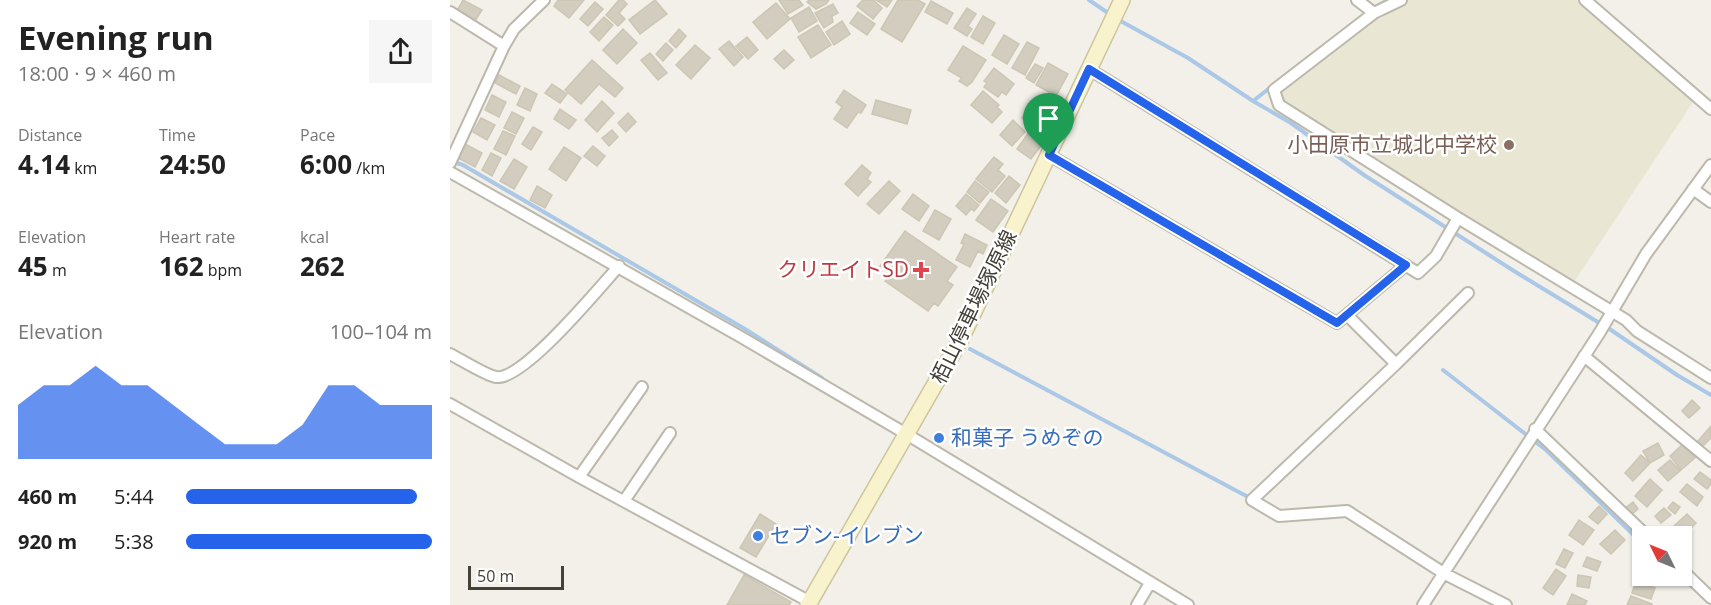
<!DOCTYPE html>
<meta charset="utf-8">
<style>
:root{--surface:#fff;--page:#f6f6f6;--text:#222;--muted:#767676;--accent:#2563eb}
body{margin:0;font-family:"Open Sans","Noto Sans JP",sans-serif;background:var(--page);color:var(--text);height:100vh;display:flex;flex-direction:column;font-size:22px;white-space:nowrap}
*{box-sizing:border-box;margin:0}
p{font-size:20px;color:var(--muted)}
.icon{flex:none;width:33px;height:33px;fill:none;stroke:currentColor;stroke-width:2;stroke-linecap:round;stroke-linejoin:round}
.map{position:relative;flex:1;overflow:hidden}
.details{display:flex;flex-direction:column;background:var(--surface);width:450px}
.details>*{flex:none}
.needle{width:39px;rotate:313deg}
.tools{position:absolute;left:1182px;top:526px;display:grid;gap:12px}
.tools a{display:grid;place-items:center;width:60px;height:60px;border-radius:0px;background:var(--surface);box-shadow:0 2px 4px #0004;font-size:30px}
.scale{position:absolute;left:18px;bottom:15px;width:96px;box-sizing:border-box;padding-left:6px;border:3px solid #454138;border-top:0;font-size:16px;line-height:21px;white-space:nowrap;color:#454138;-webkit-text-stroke:4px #fff;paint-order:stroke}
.pin{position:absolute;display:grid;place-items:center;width:51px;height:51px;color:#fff;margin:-62px -26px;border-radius:50% 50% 50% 0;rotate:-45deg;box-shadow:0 0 6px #0007}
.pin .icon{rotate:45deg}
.round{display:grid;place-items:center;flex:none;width:63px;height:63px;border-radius:0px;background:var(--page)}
.headline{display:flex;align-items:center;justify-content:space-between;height:102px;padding:0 18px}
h1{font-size:33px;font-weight:700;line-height:45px}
.figures{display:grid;grid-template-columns:repeat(3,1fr);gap:9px;height:102px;padding:6px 18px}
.figures div{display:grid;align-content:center}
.figures b{font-size:26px;font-weight:700}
.figures small{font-size:16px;font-weight:400}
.figures p{font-size:16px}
.chart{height:168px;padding:12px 18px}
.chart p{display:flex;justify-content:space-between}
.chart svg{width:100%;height:108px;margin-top:6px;fill:var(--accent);opacity:.7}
ul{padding:0 18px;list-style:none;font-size:20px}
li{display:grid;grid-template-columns:96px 72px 1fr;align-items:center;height:45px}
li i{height:15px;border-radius:8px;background:var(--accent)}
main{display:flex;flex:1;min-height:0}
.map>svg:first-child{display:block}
</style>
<main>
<section class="details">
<div class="headline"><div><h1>Evening run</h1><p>18:00 · 9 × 460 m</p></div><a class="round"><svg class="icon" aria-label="share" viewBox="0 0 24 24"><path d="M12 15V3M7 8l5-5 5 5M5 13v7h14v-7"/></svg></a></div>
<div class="figures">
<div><p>Distance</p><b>4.14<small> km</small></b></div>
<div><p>Time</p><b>24:50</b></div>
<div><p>Pace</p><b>6:00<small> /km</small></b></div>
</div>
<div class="figures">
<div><p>Elevation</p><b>45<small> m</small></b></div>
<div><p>Heart rate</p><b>162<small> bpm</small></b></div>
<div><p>kcal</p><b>262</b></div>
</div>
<div class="chart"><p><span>Elevation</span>100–104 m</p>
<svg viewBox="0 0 160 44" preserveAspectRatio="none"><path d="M0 44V22L10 14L20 14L30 6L40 14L50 14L60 22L70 30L80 38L90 38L100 38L110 30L120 14L130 14L140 22L150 22L160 22V44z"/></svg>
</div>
<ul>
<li><b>460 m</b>5:44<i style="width:94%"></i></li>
<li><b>920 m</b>5:38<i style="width:100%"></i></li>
</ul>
</section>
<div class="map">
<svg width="1261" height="605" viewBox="0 0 1261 605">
<rect width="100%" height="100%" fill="#f2f0e9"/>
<path fill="#e9e6d4" d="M952,0h175l118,99 -123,186 -289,-185 -1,-11 90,-72 9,2 9,-11z"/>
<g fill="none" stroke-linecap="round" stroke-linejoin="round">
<path stroke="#acc8e7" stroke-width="4" d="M639,0l22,15
M927,6l11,-6
M667,19l71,39 65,43 38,22 73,52 150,96 97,59 66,45 34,20
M803,101l18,-14
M4,162l9,3 282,164 77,49
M520,349l280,149
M993,370l103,80 96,93
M1226,576l7,6"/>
</g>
<path fill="#d2cdbf" stroke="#ccc6b3" stroke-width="1.5" d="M13,0l19,10 -7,11 -18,-10z
M108,0h26l-15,18 -15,-12z
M169,0h4l4,4 -8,9 6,6 -7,7 -12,-11z
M205,0l12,14 -27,20 -11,-14z
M329,0h20l4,5 -15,9z
M359,0h20l-3,4 -10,5 -9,-7z
M413,0h10l9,8 -9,11 -16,-13z
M426,0h16l-5,7z
M448,0h20l7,4 -23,38 -21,-13z
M481,1l22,12 -6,11 -22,-12z
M145,2l8,7 -15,17 -8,-7z
M326,3l14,16 -23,20 -14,-17z
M383,4l5,9 -6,3 1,6 -9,6 -9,-15z
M359,7l8,14 -18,11 -8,-14z
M517,8l9,6 -8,12 4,3 -5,7 -13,-8z
M408,12l17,12 -8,11 -17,-12z
M533,16l12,7 -12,21 -12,-7z
M154,17l9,8 -14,16 -9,-9z
M392,21l8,13 -16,11 -8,-13z
M368,25l13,20 -20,13 -13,-21z
M173,29l14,14 -20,21 -14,-14z
M229,29l7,7 -10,12 -7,-7z
M554,35l15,9 -12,20 -15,-9z
M297,37l11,13 -10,9 -12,-13z
M279,41l14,16 -9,9 -15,-17z
M577,42l12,6 -14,27 -13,-7z
M216,43l7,7 -10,11 -7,-7z
M245,45l15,13 -19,21 -15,-14z
M513,46l23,14 -14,22 -5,4 -8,-5 3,-3 -14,-8z
M334,50l10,10 -10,9 -10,-10z
M200,53l17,20 -9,7 -17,-20z
M142,60l31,28 -8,9 -16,-13 -18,20 -16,-14z
M598,63l20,11 -12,22 -20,-11z
M585,64l8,4 -9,15 -8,-5z
M544,68l20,16 -8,11 -4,-3 -4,5 -14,-10 3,-4 -3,-2z
M49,75l21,11 -4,8 -21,-11z
M102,84l15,10 -7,9 -15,-10z
M75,88l12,6 -7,17 -13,-6z
M394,90l22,15 -5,8 -3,-1 -11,16 -13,-9 8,-12 -6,-5z
M533,91l16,14 -2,2 5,5 -10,11 -21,-18z
M42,95l14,7 -7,15 -14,-7z
M588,99l10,9 -16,19 -10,-9z
M426,100l35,10 -4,14 -35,-10z
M152,101l12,12 -17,19 -12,-12z
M110,109l16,11 -7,9 -15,-10z
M62,112l12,6 -8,16 -12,-6z
M178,113l8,9 -10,10 -8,-9z
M31,118l14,7 -8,15 -14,-8z
M563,120l12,12 -13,14 -12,-11z
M83,127l9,5 -11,18 -9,-6z
M162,130l6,7 -9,9 -7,-8z
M53,131l12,5 -9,19 -12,-6z
M579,132l15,10 -13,17 -14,-10z
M15,144l17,9 -7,14 -17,-9z
M143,146l12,10 -8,10 -13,-10z
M114,147l17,11 -15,23 -17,-12z
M41,153l10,5 -9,18 -10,-6z
M544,157l9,7 -5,6 7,6 -13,16 -16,-13z
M64,159l13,8 -13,22 -14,-8z
M412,165l9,8 -4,6 4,3 -13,14 -13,-12z
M559,176l11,9 -14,18 -11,-10z
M439,181l11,10 -21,23 -12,-10z
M525,181l14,11 -9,11 -13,-11z
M87,186l15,9 -7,13 -15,-8z
M463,194l16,12 -10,15 -17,-12z
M516,194l13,11 -5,6 -3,-2 -5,6 -10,-9z
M541,199l17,12 -15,21 -17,-12z
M485,210l16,9 -12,21 -16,-9z
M455,231l52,36 -10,14 6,4 -15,21 -4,-3 -6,8 -43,-30 6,-8 -11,-7z
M515,234l22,11 -4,9 -5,-3 -8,16 -14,-7 8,-16 -3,-1z
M1242,400l8,8 -11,10 -7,-7z
M1260,427l1,11 -8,8 -5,-5z
M1208,443l6,12 -14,8 -7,-12z
M1234,443l12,14 -15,13 -11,-14z
M1191,455l9,8 -17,18 -8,-8z
M1220,460l10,11 -12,10 -10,-11z
M1250,472l11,8v4l-4,5 -13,-10z
M1200,479l12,11 -15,17 -12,-11z
M1237,484l16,13 -6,9 -17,-14z
M1183,502l5,7 -7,6 -6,-7z
M1223,502l7,5 -5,7 -7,-6z
M1149,506l8,8 -9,10 -9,-7z
M1214,508l7,7 -10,8 -6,-7z
M310,514l16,10 -20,33 -16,-9z
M1237,514l9,9 -13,14 -10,-10z
M1129,520l15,10 -11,15 -14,-10z
M1165,530l10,10 -14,14 -11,-10z
M1114,549l9,4 -8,15 -9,-4z
M1137,557l14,5 -4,9 -14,-5z
M1192,565v11h15l-2,6 -17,-6z
M1106,569l10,7 -13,19 -10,-7z
M294,575l47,27 -2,3h-62z
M1128,575l13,2 -2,11 -12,-2z
M1186,581l19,7 -4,11 -19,-6z
M1122,594l15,7 -2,4h-18z
M1181,596l21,8v1h-25z"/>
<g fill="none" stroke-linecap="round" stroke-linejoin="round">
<defs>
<path id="minor" d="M907,0l17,13
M951,0l-27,13 -100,77 5,15 179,113 168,102 11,11 74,47
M1135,0l126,109
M0,12l54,34
M639,69l329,204 18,-17 22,-38
M599,155l288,168 69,-58
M0,163l54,-117 10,-17 30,-29
M0,172l291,165 167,98 280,170
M1243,189l18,13
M897,315l49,49 72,-71
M0,354c10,5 37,22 46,23 27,4 103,-89 123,-111
M1134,356l127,105
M946,364l-144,136 27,16 68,-5 98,63 61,31
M0,404l129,73 231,125
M1085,429l113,108
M129,477l63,-90
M174,501l46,-68
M1232,570l29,28
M687,605l13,-22
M973,605l177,-273 46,-78 65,-89"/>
<path id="secondary" d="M358,605l153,-266 161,-339"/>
</defs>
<use href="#minor" stroke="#bcb9ac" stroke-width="14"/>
<use href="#secondary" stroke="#ccc59e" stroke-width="18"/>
<use href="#minor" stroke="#fff" stroke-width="10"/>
<use href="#secondary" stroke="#f8f3cd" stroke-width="15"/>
</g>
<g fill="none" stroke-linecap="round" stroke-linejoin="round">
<defs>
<path id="route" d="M639,69l317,196 -69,58 -288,-168z"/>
</defs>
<use href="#route" stroke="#fff" stroke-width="12"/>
<use href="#route" stroke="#2563eb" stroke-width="8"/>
</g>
<circle fill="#8d6e63" stroke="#fff" stroke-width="2" cx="1059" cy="145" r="6"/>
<path fill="#e0444e" stroke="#fff" stroke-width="2" d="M468 261h6v6h6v6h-6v6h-6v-6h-6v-6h6z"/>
<g fill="#3f7fe0" stroke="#fff" stroke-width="2">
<circle cx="489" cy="438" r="6"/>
<circle cx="308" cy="536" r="6"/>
</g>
<g text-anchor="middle" stroke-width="5" stroke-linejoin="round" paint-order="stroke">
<g font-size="21" fill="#785e54" stroke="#fff" text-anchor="end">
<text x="1047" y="152">小田原市立城北中学校</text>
</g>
<g font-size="21" fill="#be3a42" stroke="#fff" text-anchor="end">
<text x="459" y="277">クリエイトSD</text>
</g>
<g font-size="21" fill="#454138" stroke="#fff">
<text transform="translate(524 307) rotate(-64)" y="7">栢山停車場塚原線</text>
</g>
<g font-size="21" fill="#366cbe" stroke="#fff" text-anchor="start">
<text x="501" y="445">和菓子 うめぞの</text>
<text x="320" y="543">セブン-イレブン</text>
</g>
</g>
</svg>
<div class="tools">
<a><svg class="needle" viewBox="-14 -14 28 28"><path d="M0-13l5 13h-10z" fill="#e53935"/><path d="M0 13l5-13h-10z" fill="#767676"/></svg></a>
</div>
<div class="scale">50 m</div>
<div class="pin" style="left:599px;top:155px;background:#1e9e55"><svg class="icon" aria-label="arrive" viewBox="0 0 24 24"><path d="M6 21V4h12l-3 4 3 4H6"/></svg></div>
</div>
</main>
